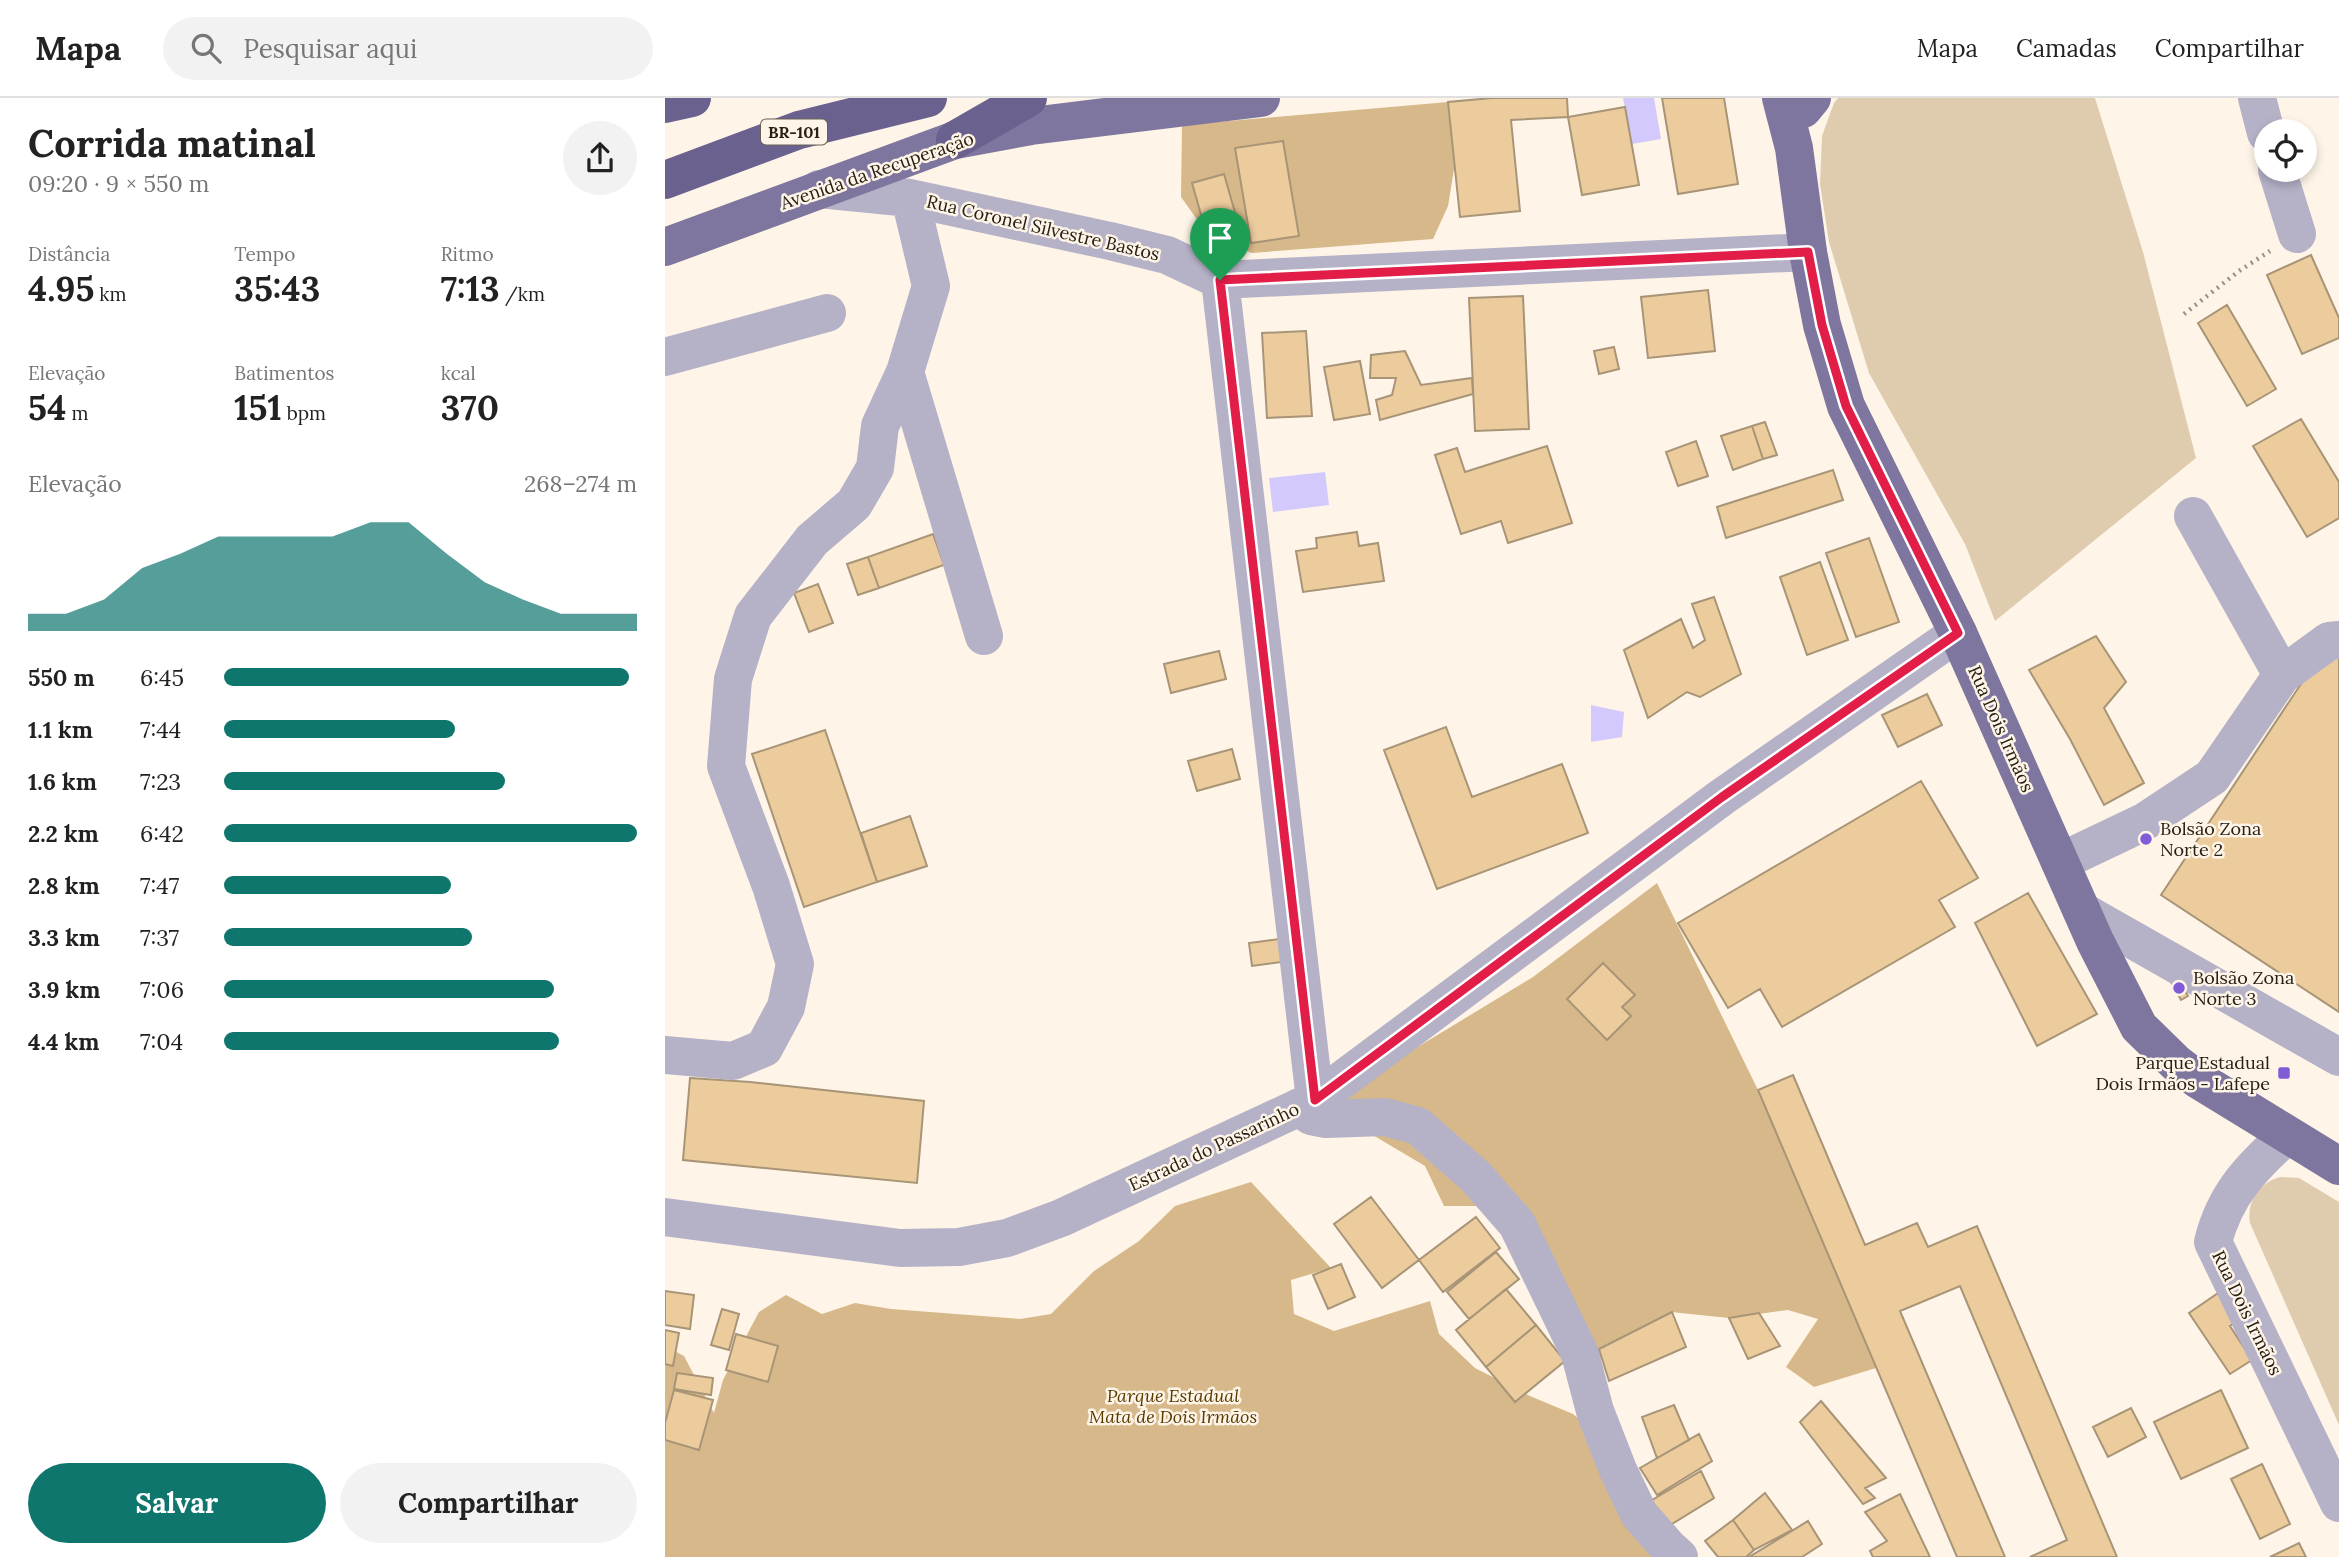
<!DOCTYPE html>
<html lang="pt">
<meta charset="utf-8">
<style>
:root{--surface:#fff;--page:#f2f2f2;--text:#222;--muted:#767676;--line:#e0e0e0;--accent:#0f766e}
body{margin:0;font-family:Lora,serif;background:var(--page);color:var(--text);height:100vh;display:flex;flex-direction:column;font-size:26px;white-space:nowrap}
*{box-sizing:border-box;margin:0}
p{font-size:23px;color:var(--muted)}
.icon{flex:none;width:38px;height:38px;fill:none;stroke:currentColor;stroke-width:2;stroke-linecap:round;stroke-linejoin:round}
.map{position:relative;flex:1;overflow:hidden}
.drawer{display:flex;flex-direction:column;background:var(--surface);width:665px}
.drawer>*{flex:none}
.controls{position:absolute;left:1589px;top:21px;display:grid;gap:14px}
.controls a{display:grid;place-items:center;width:63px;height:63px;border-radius:50%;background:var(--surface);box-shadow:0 4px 10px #0003;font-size:35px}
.pin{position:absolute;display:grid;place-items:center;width:60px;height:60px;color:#fff;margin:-72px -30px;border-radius:50% 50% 50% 0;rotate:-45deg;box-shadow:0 0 7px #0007}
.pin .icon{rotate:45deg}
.round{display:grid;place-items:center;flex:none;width:74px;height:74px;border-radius:37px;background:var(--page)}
.overview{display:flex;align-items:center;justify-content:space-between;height:119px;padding:0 28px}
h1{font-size:38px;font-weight:800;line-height:52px}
.figures{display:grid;grid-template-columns:repeat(3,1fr);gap:10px;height:119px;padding:7px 28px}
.figures div{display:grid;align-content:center}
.figures b{font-size:35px;font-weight:800}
.figures small{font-size:19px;font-weight:400}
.figures p{font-size:19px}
.chart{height:196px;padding:14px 28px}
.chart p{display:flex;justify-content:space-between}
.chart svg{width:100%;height:126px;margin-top:7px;fill:var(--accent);opacity:.7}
.button{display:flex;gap:14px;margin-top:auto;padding:14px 28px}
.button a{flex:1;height:80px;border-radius:42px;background:var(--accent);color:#fff;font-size:28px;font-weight:800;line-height:80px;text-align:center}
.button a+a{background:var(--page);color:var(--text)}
ul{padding:0 28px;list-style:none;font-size:23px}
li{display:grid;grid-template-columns:112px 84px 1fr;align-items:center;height:52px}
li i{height:18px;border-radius:9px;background:var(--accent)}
header{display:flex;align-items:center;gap:42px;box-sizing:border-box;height:98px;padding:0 35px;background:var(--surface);border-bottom:2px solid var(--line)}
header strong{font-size:33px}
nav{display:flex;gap:38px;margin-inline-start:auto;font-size:24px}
.search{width:490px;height:63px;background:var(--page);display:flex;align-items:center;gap:18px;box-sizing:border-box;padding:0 24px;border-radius:38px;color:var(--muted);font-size:26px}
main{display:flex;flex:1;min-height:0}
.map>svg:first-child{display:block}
</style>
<header>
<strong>Mapa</strong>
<div class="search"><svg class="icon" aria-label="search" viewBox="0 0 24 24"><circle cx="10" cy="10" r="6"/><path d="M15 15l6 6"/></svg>Pesquisar aqui</div>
<nav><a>Mapa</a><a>Camadas</a><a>Compartilhar</a></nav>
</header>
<main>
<section class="drawer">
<div class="overview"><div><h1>Corrida matinal</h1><p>09:20 · 9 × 550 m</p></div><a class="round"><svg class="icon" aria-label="share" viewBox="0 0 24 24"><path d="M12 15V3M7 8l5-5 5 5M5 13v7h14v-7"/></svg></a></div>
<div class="figures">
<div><p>Distância</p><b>4.95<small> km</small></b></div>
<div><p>Tempo</p><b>35:43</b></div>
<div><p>Ritmo</p><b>7:13<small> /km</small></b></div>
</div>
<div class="figures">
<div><p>Elevação</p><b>54<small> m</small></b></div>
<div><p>Batimentos</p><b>151<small> bpm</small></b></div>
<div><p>kcal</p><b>370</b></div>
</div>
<div class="chart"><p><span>Elevação</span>268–274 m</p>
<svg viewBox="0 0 160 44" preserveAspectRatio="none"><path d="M0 44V38L10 38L20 33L30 22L40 17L50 11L60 11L70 11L80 11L90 6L100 6L110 17L120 27L130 33L140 38L150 38L160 38V44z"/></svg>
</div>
<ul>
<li><b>550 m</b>6:45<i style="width:98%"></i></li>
<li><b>1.1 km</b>7:44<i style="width:56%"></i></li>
<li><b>1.6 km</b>7:23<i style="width:68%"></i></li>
<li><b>2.2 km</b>6:42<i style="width:100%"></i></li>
<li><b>2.8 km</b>7:47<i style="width:55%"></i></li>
<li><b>3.3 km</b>7:37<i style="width:60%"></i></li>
<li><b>3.9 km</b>7:06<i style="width:80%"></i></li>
<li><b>4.4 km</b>7:04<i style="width:81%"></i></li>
</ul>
<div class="button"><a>Salvar</a><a>Compartilhar</a></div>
</section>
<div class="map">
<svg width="1674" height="1459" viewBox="0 0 1674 1459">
<rect width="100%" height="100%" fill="#fef5e8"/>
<path fill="#dfcbae" d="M1173,0h257l48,154 53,206 -201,163 -30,-77 -96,-171 -40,-131 -9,-58 2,-48 12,-33z
M1616,1079l18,1 40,24v223l-89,-202c-4,-22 11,-42 31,-46z"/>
<path fill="#d7b88a" d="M783,4l7,61 -7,43 -15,33 -181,14 -21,-8 -25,-13 -25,-35 1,-72z
M992,785l101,207 118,278 -62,19 -28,-20 32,-48 -30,-9 -59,8 -58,-6 -69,45 -25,12 -87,-163h-46l-19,-40 -103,-61 211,-128z
M586,1084l80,86 -40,12 3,34 40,17 96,-30 9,33 36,34 55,28 43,18 31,25 51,118h-990v-211l19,10 30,57 9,-33 36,-68 27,-17 36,19 33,-11 36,6 129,10 31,-5 43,-43 45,-30 36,-35z"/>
<path fill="#d3c9fc" d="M958,0h31l7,41 -29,5z
M660,374l4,33 -56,7 -4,-34z
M926,607l33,7 -2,25 -31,5z"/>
<path fill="#eccc9d" stroke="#a89476" stroke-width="2" d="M827,0h75l1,19 -57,3 9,91 -60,6 -12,-115z
M997,0h62l14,86 -60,10z
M960,9l14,78 -57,10 -14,-78z
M618,43l16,95 -48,7 -16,-95z
M559,76l14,49 -32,9 -14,-49z
M1646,157l28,63v20l-37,16 -35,-79z
M1043,192l7,61 -67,7 -7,-61z
M858,198l6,133 -54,2 -6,-133z
M1562,207l49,84 -29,17 -49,-83z
M641,233l6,85 -45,2 -5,-85z
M949,249l5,22 -20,5 -5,-23z
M740,253l16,34 51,-7 1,16 -93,26 -4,-20 16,-5 4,-17h-26l1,-23z
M695,263l10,53 -36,6 -10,-53z
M1636,321l38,63v36l-32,19 -54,-91z
M1100,324l12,33 -14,4 -11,-33z
M1087,328l11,33 -30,11 -12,-34z
M1031,343l12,35 -30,10 -12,-34z
M882,348l25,77 -64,20 -7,-22 -40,13 -26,-79 22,-7 8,24z
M1168,372l10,30 -117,38 -9,-31z
M692,434l2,14 19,-3 6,38 -81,11 -7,-41 21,-3 -1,-10z
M268,436l11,31 -65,23 -11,-31z
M1204,440l30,84 -43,15 -30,-84z
M203,459l11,31 -21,7 -11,-31z
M1155,464l28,78 -41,15 -27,-78z
M153,486l15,39 -24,9 -15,-39z
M1049,499l27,77 -41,23 -13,-5 -39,26 -24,-68 57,-31 12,29 12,-8 -13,-36z
M1673,530h1v384l-178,-117z
M1431,538l30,46 -22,26 40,75 -40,22 -34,-66 -41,-69z
M554,553l7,28 -55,14 -7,-29z
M1262,596l15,31 -44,22 -16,-32z
M781,629l26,70 90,-33 26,69 -151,56 -53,-139z
M160,632l52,152 -73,25 -52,-153z
M567,651l8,30 -43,12 -9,-30z
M1256,683l57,97 -39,22 16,27 -173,100 -22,-38 -32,19 -50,-85z
M245,718l17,50 -50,16 -16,-49z
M1363,795l69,121 -60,32 -62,-123z
M614,841l3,23 -30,4 -3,-23z
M938,865l32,32 -13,12 9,9 -24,24 -40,-41z
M1511,878l12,20 -7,4 -11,-20z
M1128,977l72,170 52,-22 11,24 49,-21 140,331h-87l37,-17 -107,-254 -60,25 105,246h-48l-199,-467z
M25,980l60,4 174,19 -7,82 -234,-23z
M706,1099l48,63 -37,28 -48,-64z
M811,1119l24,31 -57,44 -24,-32z
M831,1154l23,27 -50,40 -22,-27z
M676,1166l14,33 -27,12 -15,-34z
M1562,1189l19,29 -16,10 22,34 -22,14 -41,-61z
M841,1191l30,36 -50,42 -30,-37z
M0,1193l29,4 -4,34 -25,-4z
M57,1211l17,5 -10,36 -18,-5z
M1007,1214l14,35 -77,34 -10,-32z
M1094,1215l21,33 -32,13 -19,-41z
M871,1227l29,36 -50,41 -29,-35z
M0,1232l14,3 -6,33 -8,-2z
M71,1236l42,12 -10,36 -42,-12z
M12,1275l36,5 -2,17 -37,-6z
M9,1292l39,10 -14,50 -34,-10v-17z
M1556,1292l27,58 -67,31 -27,-57z
M1156,1303l65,77 -21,10 10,10 -12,6 -63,-82z
M1009,1307l15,35 -32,18 -15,-41z
M1466,1310l15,29 -38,20 -15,-30z
M1034,1336l13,27 -55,34 -17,-27z
M1597,1366l28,60 -30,15 -29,-60z
M1036,1373l13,27 -55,34 -17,-26z
M1100,1395l27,37 -38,20 -21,-30z
M1235,1396l30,63h-57l-3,-6 17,-10 -22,-29z
M1068,1422l21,30 -8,7h-28l-13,-16z
M1143,1423l14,23 -20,13h-53z
M1634,1445l7,14h-36z"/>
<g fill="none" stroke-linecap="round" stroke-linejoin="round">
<path stroke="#999185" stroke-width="4.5" stroke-dasharray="2 5" stroke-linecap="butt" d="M1519,216l55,-43 31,-20"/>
<path stroke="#b5b1c7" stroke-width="38" d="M1592,0l9,35
M1612,72l20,64
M154,91l91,9 200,43 57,14 53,25 588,-28
M555,182l95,820
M0,259l162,-44
M240,274l79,264
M1617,577l47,-34 10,-1
M1395,764l84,-40 68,-45 70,-102 -89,-159
M1417,813l257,146
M0,957l68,6 31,-13 22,-41 9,-43 -24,-78 -45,-120 7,-87 20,-63 59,-76 42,-36 21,-36 5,-42 25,-54 26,-86 -21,-88
M634,1009l12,9 15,3 59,-2 33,9 58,51 41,47 63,130 15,57 23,59 21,44 29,33 11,10
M1621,1038c-35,32 -61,58 -73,106l126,261
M0,1119l235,31 59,-1 48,-9 54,-20 254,-118 407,-303 236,-164"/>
<path stroke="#7e769e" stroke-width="38" d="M1116,0l13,50 14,104 14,73 24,81 112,227 137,308 44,86 37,36 21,16 142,87
M1138,11l9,-11
M0,149l290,-107 76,-14 230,-28"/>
<path stroke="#6b618f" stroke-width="38" d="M0,6l27,-6
M290,42l73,-42
M0,82l134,-50 129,-32"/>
</g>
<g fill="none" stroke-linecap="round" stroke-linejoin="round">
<defs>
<path id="route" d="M1143,154l14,73 24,81 112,227 -236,164 -407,303 -95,-820z"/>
</defs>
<use href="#route" stroke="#fff" stroke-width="14"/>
<use href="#route" stroke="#e11d48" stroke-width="9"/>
</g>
<g fill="#805cd6" stroke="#fef5e8" stroke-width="2.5">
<circle cx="1481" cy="741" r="7"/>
<circle cx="1514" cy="890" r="7"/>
<rect x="1612" y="968" width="14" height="14" rx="3.5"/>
</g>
<g text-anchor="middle" stroke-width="5" stroke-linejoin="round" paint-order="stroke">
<rect fill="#fef5e8" stroke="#686054" stroke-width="2" x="96" y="21.5" width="66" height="25" rx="5"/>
<g font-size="16" font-weight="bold" fill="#272014">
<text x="129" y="40">BR-101</text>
</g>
<g font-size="18" fill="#272014" stroke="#fef5e8">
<text transform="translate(212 73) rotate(-19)" y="6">Avenida da Recuperação</text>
<text transform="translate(378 130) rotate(13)" y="6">Rua Coronel Silvestre Bastos</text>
<text transform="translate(1336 631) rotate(66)" y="6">Rua Dois Irmãos</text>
<text transform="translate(549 1049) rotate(-25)" y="6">Estrada do Passarinho</text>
<text transform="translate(1582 1215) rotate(64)" y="6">Rua Dois Irmãos</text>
</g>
<g font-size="18" fill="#272014" stroke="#fef5e8" text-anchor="start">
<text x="1495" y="737">Bolsão Zona<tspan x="1495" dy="21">Norte 2</tspan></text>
<text x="1528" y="886">Bolsão Zona<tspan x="1528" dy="21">Norte 3</tspan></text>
<text x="1605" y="971" text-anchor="end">Parque Estadual<tspan x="1605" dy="21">Dois Irmãos - Lafepe</tspan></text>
</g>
<g font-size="18" font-style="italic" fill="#593b00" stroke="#fef5e8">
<text x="508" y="1304">Parque Estadual<tspan x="508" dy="21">Mata de Dois Irmãos</tspan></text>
</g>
</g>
</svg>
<div class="controls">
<a><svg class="icon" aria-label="locate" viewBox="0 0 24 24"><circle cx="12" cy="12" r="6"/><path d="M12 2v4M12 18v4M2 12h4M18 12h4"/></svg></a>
</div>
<div class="pin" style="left:555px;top:182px;background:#1e9e55"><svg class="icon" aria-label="arrive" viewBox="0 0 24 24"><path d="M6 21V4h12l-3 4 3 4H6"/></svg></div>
</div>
</main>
